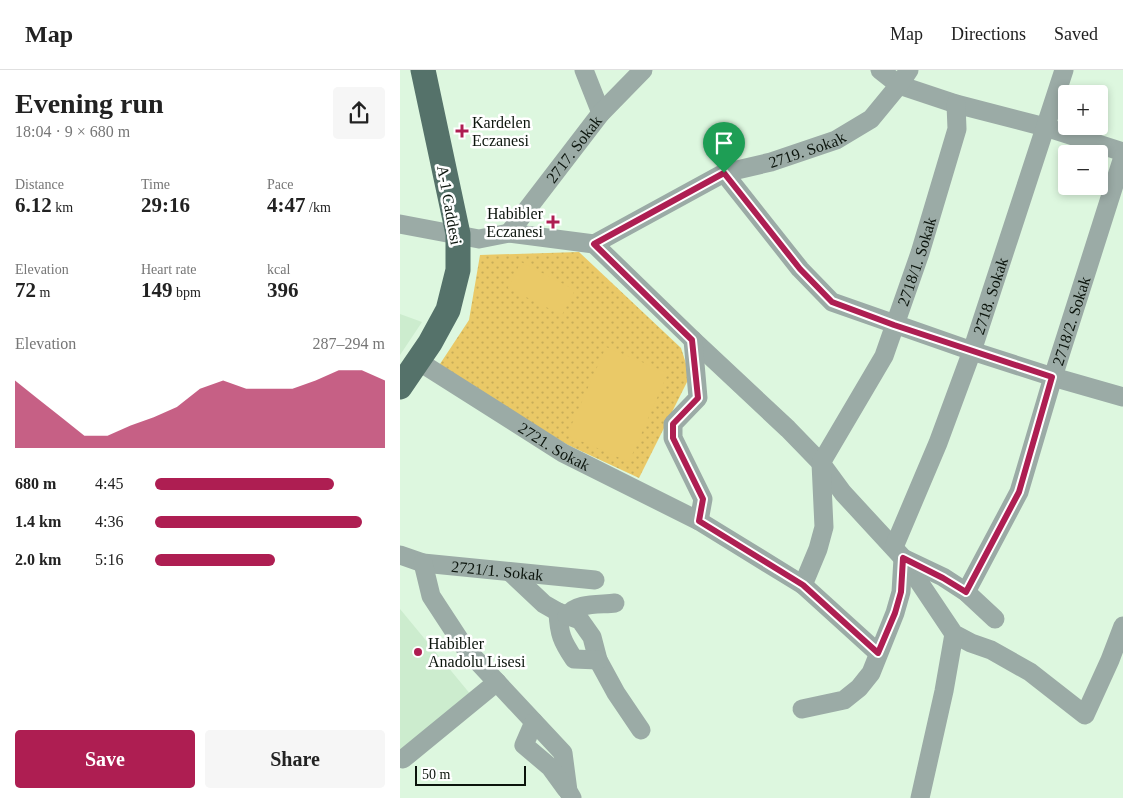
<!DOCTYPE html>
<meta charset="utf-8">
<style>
:root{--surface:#fff;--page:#f6f6f6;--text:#222;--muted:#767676;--line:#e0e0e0;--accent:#ae1e52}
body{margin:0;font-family:Georgia,serif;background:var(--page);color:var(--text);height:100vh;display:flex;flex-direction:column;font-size:19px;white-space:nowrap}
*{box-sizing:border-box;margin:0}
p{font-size:16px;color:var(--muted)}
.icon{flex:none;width:28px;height:28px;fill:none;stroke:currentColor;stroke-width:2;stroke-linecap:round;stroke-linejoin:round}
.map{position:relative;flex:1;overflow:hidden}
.details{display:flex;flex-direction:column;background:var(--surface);width:400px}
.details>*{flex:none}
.controls{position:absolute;left:658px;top:15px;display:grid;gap:10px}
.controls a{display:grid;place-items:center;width:50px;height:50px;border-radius:5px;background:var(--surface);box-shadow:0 2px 8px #0003;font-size:25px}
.scale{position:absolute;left:15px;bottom:12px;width:111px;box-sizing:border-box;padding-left:5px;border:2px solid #0b140c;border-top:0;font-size:14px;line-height:18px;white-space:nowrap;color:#0b140c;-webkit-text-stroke:4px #fff;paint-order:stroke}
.pin{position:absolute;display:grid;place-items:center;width:42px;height:42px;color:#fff;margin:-51px -21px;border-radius:50% 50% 50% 0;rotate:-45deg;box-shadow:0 0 5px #0007}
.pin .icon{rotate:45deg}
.round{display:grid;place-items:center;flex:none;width:52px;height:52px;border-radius:5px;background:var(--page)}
.head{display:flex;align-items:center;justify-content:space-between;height:85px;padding:0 15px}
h1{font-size:28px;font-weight:600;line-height:38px}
.figures{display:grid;grid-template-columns:repeat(3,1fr);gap:8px;height:85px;padding:5px 15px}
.figures div{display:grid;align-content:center}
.figures b{font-size:21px;font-weight:600}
.figures small{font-size:14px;font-weight:400}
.figures p{font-size:14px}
.chart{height:140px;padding:10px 15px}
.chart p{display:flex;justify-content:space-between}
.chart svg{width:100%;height:90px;margin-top:5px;fill:var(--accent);opacity:.7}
.button{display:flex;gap:10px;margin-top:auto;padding:10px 15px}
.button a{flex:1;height:58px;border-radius:5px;background:var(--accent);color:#fff;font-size:20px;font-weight:600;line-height:58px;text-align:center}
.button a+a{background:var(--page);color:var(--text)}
ul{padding:0 15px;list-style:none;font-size:16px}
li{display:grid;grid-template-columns:80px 60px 1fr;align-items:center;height:38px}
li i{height:12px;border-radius:6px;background:var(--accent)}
header{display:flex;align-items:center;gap:30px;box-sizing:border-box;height:70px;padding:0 25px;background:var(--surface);border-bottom:1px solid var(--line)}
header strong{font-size:24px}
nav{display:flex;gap:28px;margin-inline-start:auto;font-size:18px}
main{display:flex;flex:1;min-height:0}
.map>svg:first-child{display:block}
</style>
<header>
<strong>Map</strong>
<nav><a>Map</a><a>Directions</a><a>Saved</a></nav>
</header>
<main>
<section class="details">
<div class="head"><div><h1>Evening run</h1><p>18:04 · 9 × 680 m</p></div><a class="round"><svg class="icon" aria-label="share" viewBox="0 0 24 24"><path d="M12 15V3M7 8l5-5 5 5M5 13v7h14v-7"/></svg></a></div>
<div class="figures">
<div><p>Distance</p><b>6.12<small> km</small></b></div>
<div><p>Time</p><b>29:16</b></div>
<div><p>Pace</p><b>4:47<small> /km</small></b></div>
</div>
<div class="figures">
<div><p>Elevation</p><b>72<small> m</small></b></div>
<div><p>Heart rate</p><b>149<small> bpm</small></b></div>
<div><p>kcal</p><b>396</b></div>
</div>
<div class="chart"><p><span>Elevation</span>287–294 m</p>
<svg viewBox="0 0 160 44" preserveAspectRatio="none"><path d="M0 44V11L10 20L20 29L30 38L40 38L50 33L60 29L70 24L80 15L90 11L100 15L110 15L120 15L130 11L140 6L150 6L160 11V44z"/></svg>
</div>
<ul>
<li><b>680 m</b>4:45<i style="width:78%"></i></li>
<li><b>1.4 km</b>4:36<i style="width:90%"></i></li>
<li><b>2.0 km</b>5:16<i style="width:52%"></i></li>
</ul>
<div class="button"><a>Save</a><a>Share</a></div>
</section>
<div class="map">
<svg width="723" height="728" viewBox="0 0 723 728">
<defs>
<pattern id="grass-dots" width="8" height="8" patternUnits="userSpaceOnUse" patternTransform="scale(1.25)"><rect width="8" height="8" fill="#eac967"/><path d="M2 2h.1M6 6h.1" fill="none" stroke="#c7ac58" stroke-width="1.8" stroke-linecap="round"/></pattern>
</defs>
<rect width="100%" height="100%" fill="#ddf7df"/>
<path fill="#ccecce" d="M0,244l22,8 -22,33z
M0,539l71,86 -71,59z"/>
<path fill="url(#grass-dots)" d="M179,182l102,96 9,28 -51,102 -71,-33 -130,-78 31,-47 11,-65z"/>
<path fill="#eac967" d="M121,192l54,28 -13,25 -54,-27z
M206,277l62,26 -39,89 -62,-27z"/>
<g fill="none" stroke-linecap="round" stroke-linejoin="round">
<g stroke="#9baba6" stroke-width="19">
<path d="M184,0l17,43"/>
<path d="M480,0l19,15 57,19 89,23 78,25"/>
<path d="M324,103l76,96 32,33 140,49 81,26 70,20"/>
<path id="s1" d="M0,154l79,15 30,-6 85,11 130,-71 47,-11 65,-22 35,-21 28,-34 10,-15"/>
<path id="s2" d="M109,163l92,-120 42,-43"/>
<path d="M194,174l99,96 95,89 33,34 22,30 60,65 51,76 17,9 20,7 39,22 55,43 25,-55 13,-34"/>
<path d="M293,270l5,58 -25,26v14l30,61 -4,22"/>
<path id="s3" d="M18,291l145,92 136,68 104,64 75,68"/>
<path id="s4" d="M494,477l44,-104 34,-92 92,-281"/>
<path id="s5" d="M0,485l23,8 172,17"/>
<path d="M23,493l8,33 34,52 98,105 5,38 4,7"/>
<path d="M110,502l34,32 14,8 22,8 12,17 6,23 18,33 25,37"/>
<path id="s6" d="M403,515l15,-36 6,-22 -3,-64 63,-107 36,-103 37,-124 -1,-25"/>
<path id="s7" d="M566,522l53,-100 34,-115 70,-220"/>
<path d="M158,542c1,22 4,29 16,47l24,1"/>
<path d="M167,546c8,-14 34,-11 48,-13"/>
<path d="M402,639l42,-9 15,-12 12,-15 24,-60 6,-21 2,-34 40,19 23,15 29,27"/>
<path d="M134,652l-10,23 26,22 16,22"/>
<path d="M3,689l94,-77"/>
<path d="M520,728l24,-107 10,-57"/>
</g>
<path stroke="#55726a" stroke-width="25" d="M0,317l30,-44 18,-33 10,-40v-36l-35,-164"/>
</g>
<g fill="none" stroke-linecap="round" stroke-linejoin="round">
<defs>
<path id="route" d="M324,103l76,96 32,33 62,23 158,52 -33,115 -53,100 -23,-14 -40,-20 -2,34 -6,21 -17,40 -75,-68 -104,-64 4,-22 -30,-61v-14l25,-26 -6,-58 -98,-96z"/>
</defs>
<use href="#route" stroke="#fff" stroke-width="10"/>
<use href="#route" stroke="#ae1e52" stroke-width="6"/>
</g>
<g fill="#ae1e52" stroke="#fff" stroke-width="2">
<path d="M59.5 53.5h5v5h5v5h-5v5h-5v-5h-5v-5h5z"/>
<path d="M150.5 144.5h5v5h5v5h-5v5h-5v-5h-5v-5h5z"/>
<circle cx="18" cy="582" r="5"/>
</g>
<g text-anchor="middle" stroke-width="5" stroke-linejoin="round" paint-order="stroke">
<g font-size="16" fill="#0b140c" stroke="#fff" text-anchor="start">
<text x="72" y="58">Kardelen<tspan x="72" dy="18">Eczanesi</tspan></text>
<text x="143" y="149" text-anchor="end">Habibler<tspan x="143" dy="18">Eczanesi</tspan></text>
<text x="28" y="579">Habibler<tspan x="28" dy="18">Anadolu Lisesi</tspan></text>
</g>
<g font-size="16" fill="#0b140c" stroke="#fff">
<text dy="6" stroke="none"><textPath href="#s1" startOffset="431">2719. Sokak</textPath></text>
<text dy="6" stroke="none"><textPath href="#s2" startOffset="106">2717. Sokak</textPath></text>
<text transform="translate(50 135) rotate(80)" y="6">A-1 Caddesi</text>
<text dy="6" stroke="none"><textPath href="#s6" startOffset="350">2718/1. Sokak</textPath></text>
<text dy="6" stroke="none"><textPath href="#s4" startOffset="269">2718. Sokak</textPath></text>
<text dy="6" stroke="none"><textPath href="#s7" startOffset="292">2718/2. Sokak</textPath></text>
<text dy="6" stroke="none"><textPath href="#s3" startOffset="161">2721. Sokak</textPath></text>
<text dy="6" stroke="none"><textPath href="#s5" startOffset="99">2721/1. Sokak</textPath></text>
</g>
</g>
</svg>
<div class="controls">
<a>+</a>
<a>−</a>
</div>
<div class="scale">50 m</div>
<div class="pin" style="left:324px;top:103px;background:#1e9e55"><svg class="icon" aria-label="arrive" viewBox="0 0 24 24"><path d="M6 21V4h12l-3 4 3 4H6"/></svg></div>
</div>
</main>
